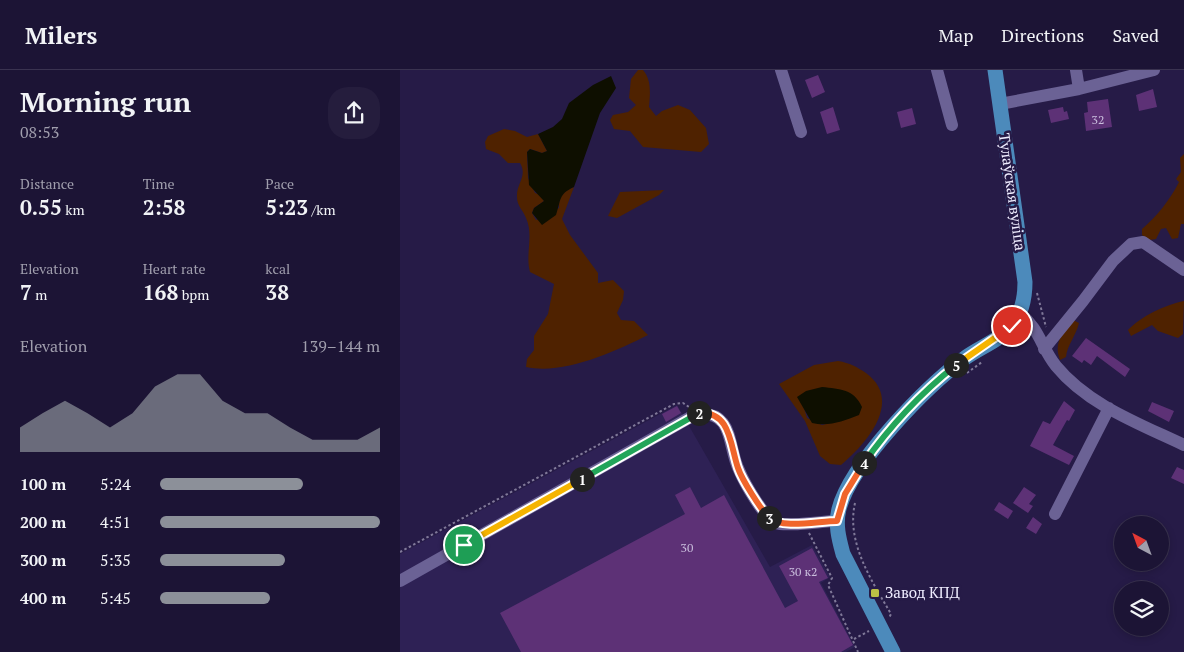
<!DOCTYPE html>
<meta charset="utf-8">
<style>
:root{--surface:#1c1435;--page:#251d3d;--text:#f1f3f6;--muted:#a09ead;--line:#3a3350;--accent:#8c9099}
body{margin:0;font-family:"PT Serif",serif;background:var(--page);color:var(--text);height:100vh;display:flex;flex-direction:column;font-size:19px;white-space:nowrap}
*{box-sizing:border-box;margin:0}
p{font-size:16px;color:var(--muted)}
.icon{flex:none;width:28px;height:28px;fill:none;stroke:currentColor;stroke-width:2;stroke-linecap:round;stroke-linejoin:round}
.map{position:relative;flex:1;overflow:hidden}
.side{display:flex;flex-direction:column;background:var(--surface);width:400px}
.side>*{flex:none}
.needle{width:32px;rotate:319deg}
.buttons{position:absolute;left:714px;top:446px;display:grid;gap:10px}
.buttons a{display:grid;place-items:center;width:55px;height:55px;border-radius:50%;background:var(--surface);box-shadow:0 2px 8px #0003,0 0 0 1px var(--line);font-size:25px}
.pin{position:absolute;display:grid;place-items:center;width:42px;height:42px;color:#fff;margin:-21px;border:2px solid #fff;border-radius:50%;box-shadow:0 1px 5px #0007}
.km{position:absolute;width:25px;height:25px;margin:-12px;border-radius:50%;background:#222;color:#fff;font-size:14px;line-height:25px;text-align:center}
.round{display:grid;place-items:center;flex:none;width:52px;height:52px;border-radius:20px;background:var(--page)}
.overview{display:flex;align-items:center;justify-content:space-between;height:85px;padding:0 20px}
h1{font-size:28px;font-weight:800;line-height:38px}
.figures{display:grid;grid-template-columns:repeat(3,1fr);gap:8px;height:85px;padding:5px 20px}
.figures div{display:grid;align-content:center}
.figures b{font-size:21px;font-weight:800}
.figures small{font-size:14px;font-weight:400}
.figures p{font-size:14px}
.chart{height:140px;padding:10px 20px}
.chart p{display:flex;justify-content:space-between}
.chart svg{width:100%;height:90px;margin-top:5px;fill:var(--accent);opacity:.7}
ul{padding:0 20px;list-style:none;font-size:16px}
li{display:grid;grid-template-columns:80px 60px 1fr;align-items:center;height:38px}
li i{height:12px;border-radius:6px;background:var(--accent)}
header{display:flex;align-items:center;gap:30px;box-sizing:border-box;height:70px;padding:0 25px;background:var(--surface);border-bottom:1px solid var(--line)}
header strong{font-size:24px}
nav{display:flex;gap:28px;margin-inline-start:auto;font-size:18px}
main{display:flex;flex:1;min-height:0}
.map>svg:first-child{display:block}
</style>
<header>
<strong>Milers</strong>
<nav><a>Map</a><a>Directions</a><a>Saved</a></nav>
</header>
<main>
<section class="side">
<div class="overview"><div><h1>Morning run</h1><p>08:53</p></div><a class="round"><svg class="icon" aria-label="share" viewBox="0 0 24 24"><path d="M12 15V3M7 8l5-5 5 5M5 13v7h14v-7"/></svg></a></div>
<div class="figures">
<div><p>Distance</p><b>0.55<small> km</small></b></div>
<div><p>Time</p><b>2:58</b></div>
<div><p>Pace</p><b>5:23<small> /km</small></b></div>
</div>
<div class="figures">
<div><p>Elevation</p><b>7<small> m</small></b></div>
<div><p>Heart rate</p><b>168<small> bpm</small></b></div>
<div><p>kcal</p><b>38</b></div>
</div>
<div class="chart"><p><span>Elevation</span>139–144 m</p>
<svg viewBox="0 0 160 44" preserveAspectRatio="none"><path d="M0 44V32L10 25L20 19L30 25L40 32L50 25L60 12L70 6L80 6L90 19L100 25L110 25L120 32L130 38L140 38L150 38L160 32V44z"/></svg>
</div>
<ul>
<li><b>100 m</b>5:24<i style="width:65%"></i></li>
<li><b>200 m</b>4:51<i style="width:100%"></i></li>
<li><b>300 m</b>5:35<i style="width:57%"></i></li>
<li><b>400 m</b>5:45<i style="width:50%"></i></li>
</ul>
</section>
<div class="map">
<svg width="784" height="582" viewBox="0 0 784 582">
<rect width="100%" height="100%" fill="#261b47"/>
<path fill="#2e2155" d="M277,335l93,162 42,-22 18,32 -9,6 34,64 -9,5h-446v-98z"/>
<path fill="#4f2200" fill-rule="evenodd" d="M238,0h5c9,10 7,25 6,37l7,9 6,-5 16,-6 12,5 16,18 3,16 -8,8 -58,-5 -13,-16 -16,-2 -4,-9 3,-5 15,-3 8,-7 -7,-7 2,-19z
M104,59l11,2 12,6 11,-3 9,17 -5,2 -12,-4 -3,3 1,26 7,15 6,2 3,6 -10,7 -2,5 4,7 23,-12c0,-12 3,-16 15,-21l-12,32 8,16 28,38v10l15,-3 11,11 -1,9 -6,13 4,7 13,1 14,14c-34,17 -84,40 -122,32l1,-8 7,-9v-14l14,-22 6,-30 -24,-12c-5,-18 4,-37 -4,-54 -3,-8 -9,-12 -9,-21 -1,-13 11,-21 3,-34h-12l-9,-9 -13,-5 -1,-7 3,-6z
M784,84v70h-3l-3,14 -6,1 -6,-11 -5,1 -5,10 -7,1 -7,-5v-6c15,-13 28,-29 37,-47l-3,-3 5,-7 -1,-14z
M264,120l-5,5 -42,23 -9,-2 12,-24z
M784,231l-1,33 -5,4 -20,-7 -6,-6 -21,11 -3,-6c13,-14 37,-25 56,-29z
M673,250l6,3c-3,13 -12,22 -13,34l-6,3c-7,-18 3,-26 13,-40z
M438,291c12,2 19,6 28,12 38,28 0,71 -25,92l-11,-1 -10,-8 -15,-35 -26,-37 35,-19zM404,338l46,10 -28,7 -15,-7z"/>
<path fill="#0e0f00" d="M211,6l5,12 -16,25 -26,74c-16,7 -13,14 -18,28l-14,10 -10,-12 2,-5 10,-7 -15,-16 -2,-33 3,-3 12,4 5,-2 -9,-17 15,-7 9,-8 7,-16 24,-18z
M422,317c18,2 32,2 40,20l-3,8c-16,6 -30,12 -47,8l-15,-26 9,-6z"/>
<path fill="#5d3176" d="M418,5l7,17 -13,6 -7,-18z
M753,19l4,18 -18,4 -3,-16z
M708,29l4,28 -26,4 -2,-18 4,-1 -1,-10z
M433,37l7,23 -13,4 -7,-22z
M663,37l1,5 3,-1 2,8 -18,4 -3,-13z
M512,38l4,16 -15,4 -4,-16z
M686,268l44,31 -5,8 -28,-21 -6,9 -7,-5 -2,3 -10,-7z
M664,331l11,9 -6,11 -2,-1 -14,25 21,11 -5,9 -39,-19 13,-25 7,3z
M752,332l22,9 -5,11 -21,-11z
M277,336l4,7 -15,9 -4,-8z
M777,397l7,3v14l-13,-6z
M290,417l11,21 23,-13 61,113 13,-7 -19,-35 33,-18 16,30 -9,4 34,63 -12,7h-320l-21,-39 185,-99 -10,-19z
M624,417l12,8 -7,9 4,2 -5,7 -15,-10z
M599,432l14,9 -5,8 -14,-9z
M633,447l9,7 -6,10 -10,-6z"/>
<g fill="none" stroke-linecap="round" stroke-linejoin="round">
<path stroke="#807999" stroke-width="2" stroke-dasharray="2.5 2.5" stroke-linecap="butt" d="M637,223l9,34
M609,275l19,-5
M567,303l15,-11
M455,433c-9,40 17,78 36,111l-2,4
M409,463l23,45 -4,7 30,67
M0,482l274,-148 9,-1 6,4
M454,569l15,-8"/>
<path stroke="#6b6295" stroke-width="12" d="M381,0l20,62
M537,0l15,55
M676,0l3,19
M600,34l79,-15 75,-19
M620,243c20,17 21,34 36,53 32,39 84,58 128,79
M644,279l39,-48 30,-40 18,-17 12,-2 41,28
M655,444l54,-106
M0,511l296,-167c39,-4 31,32 43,56 5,12 25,48 37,53 9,4 48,-2 61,-2"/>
<path stroke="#4c8abb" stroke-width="15" d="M493,582l-50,-98c-4,-15 -8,-29 -4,-45 12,-46 88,-123 126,-151 15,-11 36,-18 47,-33 10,-12 13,-27 13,-43l-30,-212"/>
</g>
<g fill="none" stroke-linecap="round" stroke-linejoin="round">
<defs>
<path id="split-1" d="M64,475l118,-66"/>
<path id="split-2" d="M182,409l117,-66"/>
<path id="split-3" d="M299,343c32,-2 31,32 39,55 4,12 22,40 31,50"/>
<path id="split-4" d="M369,448c13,11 50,3 68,3l8,-27 19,-31"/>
<path id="split-5" d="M464,393c26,-37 57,-70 92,-98"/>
<path id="split-6" d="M556,295l56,-39"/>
</defs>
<use href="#split-1" stroke="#fff" stroke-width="10"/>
<use href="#split-2" stroke="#fff" stroke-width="10"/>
<use href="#split-3" stroke="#fff" stroke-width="10"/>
<use href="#split-4" stroke="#fff" stroke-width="10"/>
<use href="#split-5" stroke="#fff" stroke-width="10"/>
<use href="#split-6" stroke="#fff" stroke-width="10"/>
<use href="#split-1" stroke="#f5b400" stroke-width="6"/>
<use href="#split-2" stroke="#22a559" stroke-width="6"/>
<use href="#split-3" stroke="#f0652b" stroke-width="6"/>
<use href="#split-4" stroke="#f0652b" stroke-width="6"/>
<use href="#split-5" stroke="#22a559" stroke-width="6"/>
<use href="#split-6" stroke="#f5b400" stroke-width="6"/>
</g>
<rect fill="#bbc045" stroke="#261b47" stroke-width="2" x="470" y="518" width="10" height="10" rx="2.5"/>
<g text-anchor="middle" stroke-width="5" stroke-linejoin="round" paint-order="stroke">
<g font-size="12" fill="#cabedd">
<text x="698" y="54">32</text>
<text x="287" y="482">30</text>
<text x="403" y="506">30 к2</text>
</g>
<g font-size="15" fill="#efedff" stroke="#261b47">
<text transform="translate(612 122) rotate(82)" y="5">Тулаўская вуліца</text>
</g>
<g font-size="15" fill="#efedff" stroke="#261b47" text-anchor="start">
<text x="485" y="528">Завод КПД</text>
</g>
</g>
</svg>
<div class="buttons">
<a><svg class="needle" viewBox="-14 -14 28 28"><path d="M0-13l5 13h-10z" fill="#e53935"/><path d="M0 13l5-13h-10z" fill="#a09ead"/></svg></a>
<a><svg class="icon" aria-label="layers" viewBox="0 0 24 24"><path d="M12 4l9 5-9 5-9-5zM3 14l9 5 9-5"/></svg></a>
</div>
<div class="pin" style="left:64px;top:475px;background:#1e9e55"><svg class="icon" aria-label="arrive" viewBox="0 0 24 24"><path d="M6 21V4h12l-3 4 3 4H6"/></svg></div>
<div class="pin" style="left:612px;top:256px;background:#d93025"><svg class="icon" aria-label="check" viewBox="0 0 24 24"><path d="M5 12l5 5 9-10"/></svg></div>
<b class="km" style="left:182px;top:409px">1</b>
<b class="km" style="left:299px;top:343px">2</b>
<b class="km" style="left:369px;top:448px">3</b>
<b class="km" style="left:464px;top:393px">4</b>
<b class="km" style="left:556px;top:295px">5</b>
</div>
</main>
